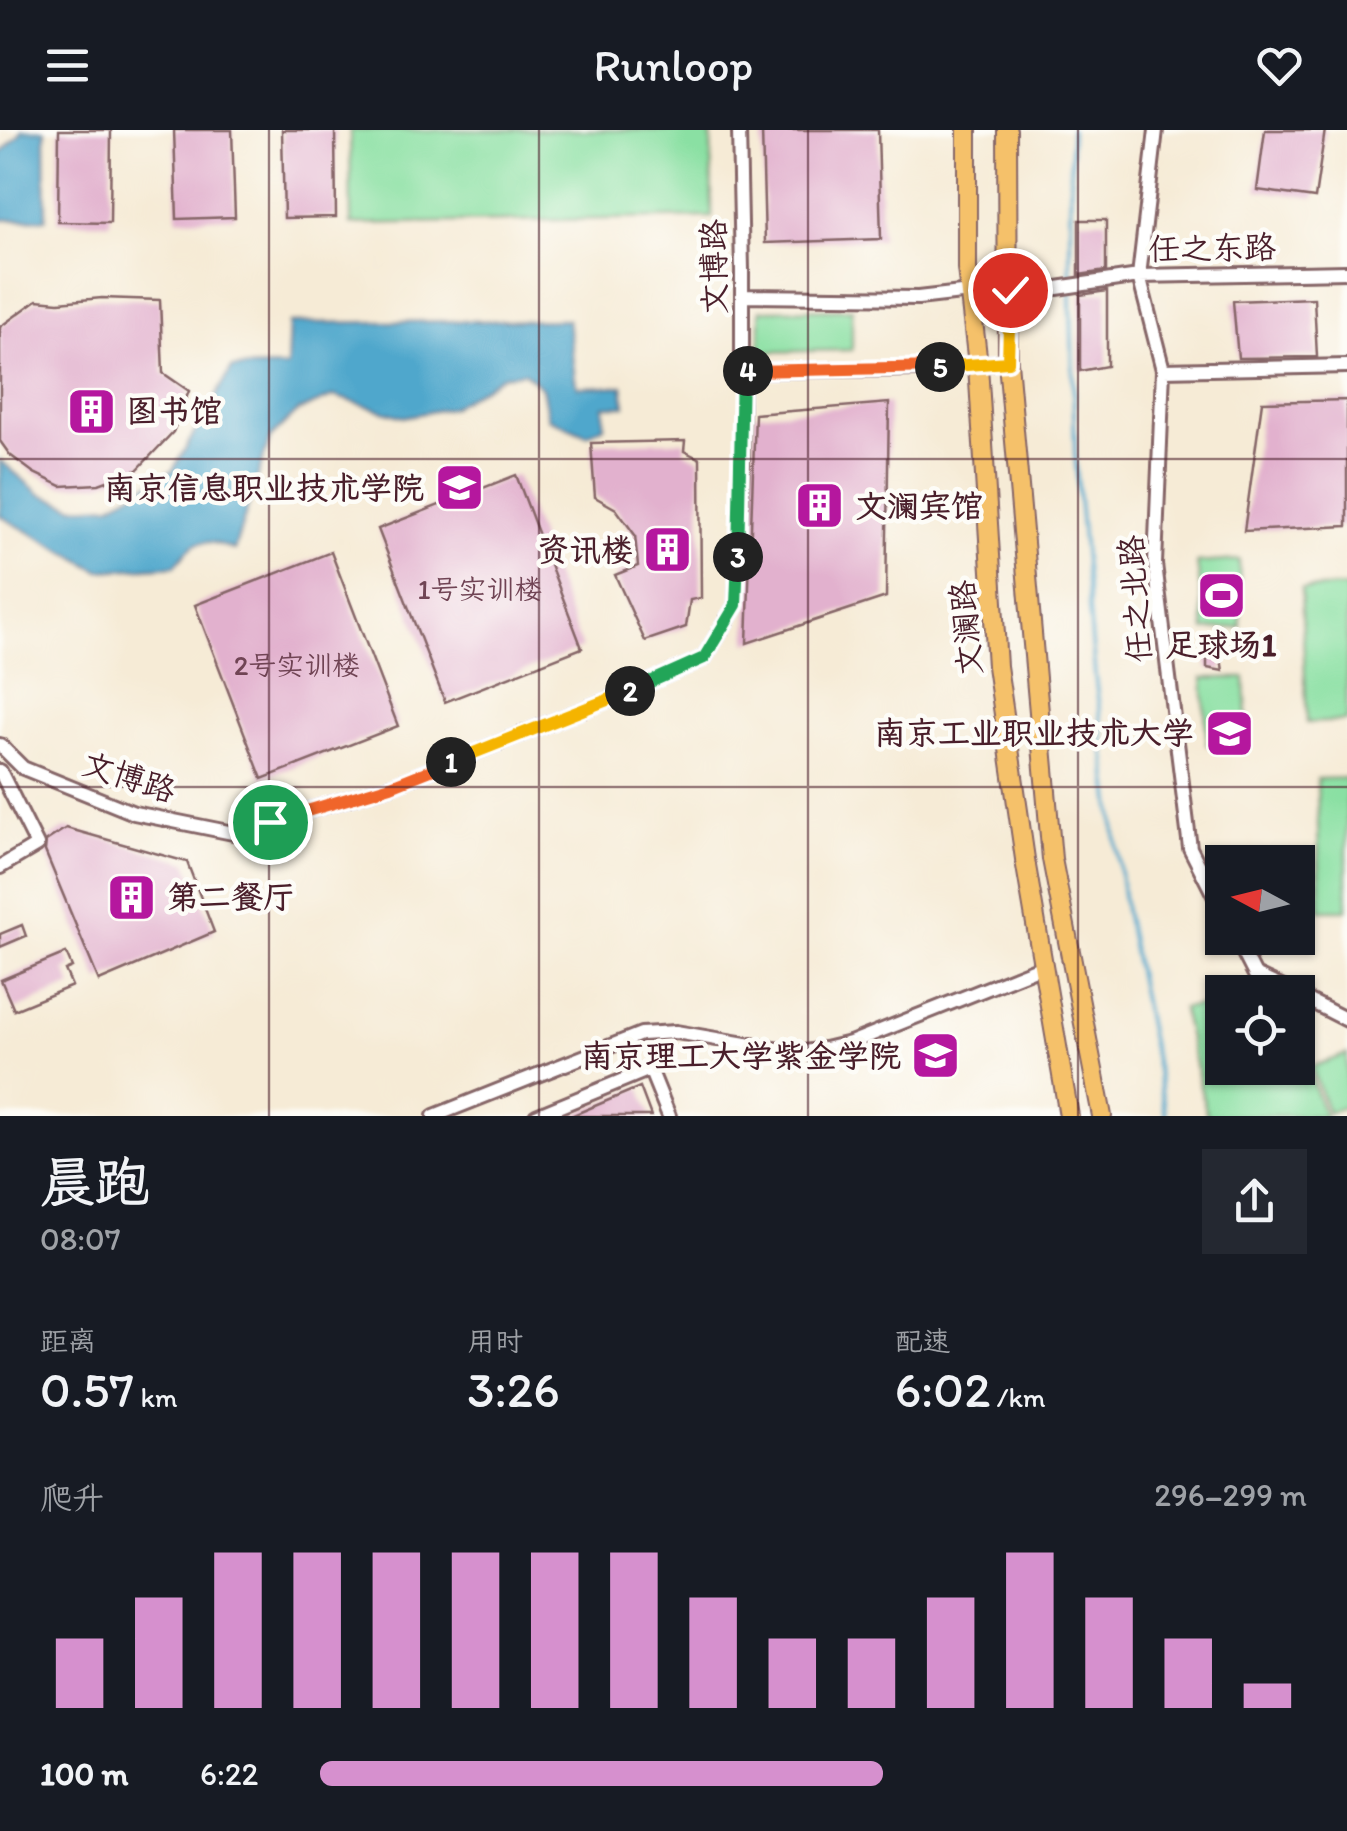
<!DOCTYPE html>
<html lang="zh">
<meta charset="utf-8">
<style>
:root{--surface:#171b24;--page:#242831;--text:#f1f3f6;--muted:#9ea1a6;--accent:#d690ce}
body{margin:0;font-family:Itim,"LXGW WenKai TC",sans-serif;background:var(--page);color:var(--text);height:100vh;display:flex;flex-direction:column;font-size:38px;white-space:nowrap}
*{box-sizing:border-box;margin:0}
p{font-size:32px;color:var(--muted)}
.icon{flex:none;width:55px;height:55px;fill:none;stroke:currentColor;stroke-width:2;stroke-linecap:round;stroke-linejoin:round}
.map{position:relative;height:986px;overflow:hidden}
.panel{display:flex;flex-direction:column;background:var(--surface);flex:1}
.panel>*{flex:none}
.needle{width:65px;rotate:277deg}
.controls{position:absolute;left:1205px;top:715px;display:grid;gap:20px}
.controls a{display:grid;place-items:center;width:110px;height:110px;border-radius:0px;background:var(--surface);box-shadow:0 2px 8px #0004;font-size:50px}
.pin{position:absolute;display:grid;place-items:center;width:85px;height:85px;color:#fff;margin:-42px;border:5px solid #fff;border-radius:50%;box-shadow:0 2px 10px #0007}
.km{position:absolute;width:50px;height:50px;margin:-25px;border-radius:50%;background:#222;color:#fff;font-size:28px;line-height:50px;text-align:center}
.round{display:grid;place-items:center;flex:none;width:105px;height:105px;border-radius:0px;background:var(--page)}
.headline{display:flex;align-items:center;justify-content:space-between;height:170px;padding:0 40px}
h1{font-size:55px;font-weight:600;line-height:75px}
.stats{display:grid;grid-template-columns:repeat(3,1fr);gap:15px;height:170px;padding:10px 40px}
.stats div{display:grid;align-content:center}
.stats b{font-size:50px;font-weight:600}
.stats small{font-size:28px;font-weight:400}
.stats p{font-size:28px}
.chart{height:280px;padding:20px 40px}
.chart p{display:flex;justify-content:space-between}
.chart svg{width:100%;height:180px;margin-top:10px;stroke:var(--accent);stroke-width:6}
ul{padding:0 40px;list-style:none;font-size:32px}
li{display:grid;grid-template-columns:160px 120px 1fr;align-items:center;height:75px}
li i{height:25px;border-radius:12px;background:var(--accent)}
header{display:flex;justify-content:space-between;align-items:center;height:130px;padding:0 40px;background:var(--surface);font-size:45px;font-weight:600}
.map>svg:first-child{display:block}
</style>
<header><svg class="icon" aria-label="menu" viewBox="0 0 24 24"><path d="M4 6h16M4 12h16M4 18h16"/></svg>Runloop<svg class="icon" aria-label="heart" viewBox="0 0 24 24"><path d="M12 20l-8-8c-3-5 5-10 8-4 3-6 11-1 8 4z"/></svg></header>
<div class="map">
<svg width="1347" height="986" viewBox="0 0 1347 986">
<rect width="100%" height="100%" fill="#fdfcf7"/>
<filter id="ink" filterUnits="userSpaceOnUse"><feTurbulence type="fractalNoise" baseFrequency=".01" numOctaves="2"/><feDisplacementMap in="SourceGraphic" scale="20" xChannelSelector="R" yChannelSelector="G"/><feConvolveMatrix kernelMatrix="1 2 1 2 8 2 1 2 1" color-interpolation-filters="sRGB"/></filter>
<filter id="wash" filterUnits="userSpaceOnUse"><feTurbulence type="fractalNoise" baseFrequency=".0048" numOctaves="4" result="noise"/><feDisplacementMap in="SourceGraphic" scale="40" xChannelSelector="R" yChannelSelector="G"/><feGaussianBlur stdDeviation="2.25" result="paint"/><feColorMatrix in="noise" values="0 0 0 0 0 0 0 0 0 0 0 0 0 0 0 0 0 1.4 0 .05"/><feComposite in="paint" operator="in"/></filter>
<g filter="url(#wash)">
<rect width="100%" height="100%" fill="#f6ebd6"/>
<path fill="#8ae0a3" stroke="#6a8067" stroke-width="2.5" d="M350,0h361l1,87 -361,7z
M852,179v41l-92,2v-42z
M1239,430l2,67 -36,3 -8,-67z
M1347,457v134l-40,2 -6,-134z
M1203,548h42l3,65 -41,2z
M1347,648v132h-27l-3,-131z
M1222,873v65h22l3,8 21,-8h30v-12l3,-2 24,62h-118l-25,-108z
M1347,924v52l-19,7 -17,-46z"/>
<path fill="#4fa7cc" stroke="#4c637c" stroke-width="2.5" d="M21,0h24l1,89 -46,1v-66l20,-20z
M568,190l7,59 3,8 45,-1 2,20h-21v20l-17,9 -39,-17 -6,-30 -18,-16 -22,4 -52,32 -47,9 -69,-21 -36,15 -28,27 -36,112c-32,-13 -38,-12 -59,16l-75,5 -100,-55v-56l40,34 35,13 36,-2 62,-35 59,-102 55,-1 2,-44z"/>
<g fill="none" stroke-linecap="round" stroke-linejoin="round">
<path stroke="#4fa7cc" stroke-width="4" d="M1071,0l-1,133 5,191 20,222 30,235 41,205"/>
</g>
<g id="blocks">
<path fill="#e2b1ce" d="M59,0h52l-1,93 -52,-1z
M174,0h58l3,87 -58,2z
M282,0h53l1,87 -52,1z
M762,0h116l3,109 -116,4z
M1265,0h60l-10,68 -58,-8z
M1079,90h27v51l-27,4z
M1107,161v75l-27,5v-76z
M102,168l58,2 3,73 26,18 -16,41 -36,38 -38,14 -38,2 -27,-13 -24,-18 -10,-14v-114l37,-27 22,2z
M1314,168l3,59 -79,1 -5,-57z
M1347,270v126l-103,5 18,-129z
M889,273l-3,194 -139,46 8,-229z
M685,311l-1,10 16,8 1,139 -11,2 -4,27 -41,14 -30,-66 23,-9 -3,-31 -19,-26 -21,-12 -4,-54z
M516,345l66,173 -137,54 -67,-173z
M331,422l67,174 -136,53 -67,-174z
M1207,526l14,2 2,13 -16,-3z
M66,698l121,34 27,70 -115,49 -54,-130 1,-10z
M22,795l4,11 -26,11v-13z
M66,823l6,14 -7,3 7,16 -58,24 -13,-30z
M640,957l11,29h-80z"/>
</g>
</g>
<g filter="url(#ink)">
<use href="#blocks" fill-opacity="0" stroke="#866667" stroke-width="2.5"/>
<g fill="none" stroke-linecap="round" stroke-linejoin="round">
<defs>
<path id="minor" d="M1156,0l-17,146 24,94 -8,194 35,284 32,63
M742,166l176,2 52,-6 87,-4 82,-12 208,-4
M1163,240l184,-4
M742,241l176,-2 90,-7
M0,615l23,23 111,45 99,20 158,-47 241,-96 72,-32 32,-53 6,-140v-195l-3,-140
M0,641l37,74 -37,22
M1236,808l19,37 37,17
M1298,865l49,25
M434,986l207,-82 35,-2 122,21 27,-4 25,-6 193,-77
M536,986l114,-47 19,47"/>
<path id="major" d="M967,0v138l11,97 19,301 29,200 43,250
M1007,0l1,232 44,497 50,257"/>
</defs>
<use href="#minor" stroke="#866667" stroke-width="18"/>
<use href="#major" stroke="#866667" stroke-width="22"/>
<use href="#minor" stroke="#fff" stroke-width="12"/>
<use href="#major" stroke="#f5c16b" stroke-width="18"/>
</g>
</g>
<g fill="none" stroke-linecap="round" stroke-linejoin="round" filter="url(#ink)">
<defs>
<path id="split-1" d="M270,692l121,-36 60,-24"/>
<path id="split-2" d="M451,632l179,-71"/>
<path id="split-3" d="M630,561l74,-33 32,-53 2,-48"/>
<path id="split-4" d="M738,427l4,-186h6"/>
<path id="split-5" d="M748,241l192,-4"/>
<path id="split-6" d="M940,237l68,-5 2,-72"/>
</defs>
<use href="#split-1" stroke="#fff" stroke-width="20"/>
<use href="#split-2" stroke="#fff" stroke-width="20"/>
<use href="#split-3" stroke="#fff" stroke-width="20"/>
<use href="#split-4" stroke="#fff" stroke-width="20"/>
<use href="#split-5" stroke="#fff" stroke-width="20"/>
<use href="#split-6" stroke="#fff" stroke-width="20"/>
<use href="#split-1" stroke="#f0652b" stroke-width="12"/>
<use href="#split-2" stroke="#f5b400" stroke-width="12"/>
<use href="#split-3" stroke="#22a559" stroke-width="12"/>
<use href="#split-4" stroke="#22a559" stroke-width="12"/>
<use href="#split-5" stroke="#f0652b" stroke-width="12"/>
<use href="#split-6" stroke="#f5b400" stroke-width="12"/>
</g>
<path fill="none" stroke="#4a1f2b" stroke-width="2.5" stroke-opacity="0.55" d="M269,0v986M539,0v986M808,0v986M1078,0v986M0,329h1347M0,657h1347"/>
<defs>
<symbol id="building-square" viewBox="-11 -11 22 22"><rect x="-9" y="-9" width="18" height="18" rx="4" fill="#b5179e" stroke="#fdfcf7"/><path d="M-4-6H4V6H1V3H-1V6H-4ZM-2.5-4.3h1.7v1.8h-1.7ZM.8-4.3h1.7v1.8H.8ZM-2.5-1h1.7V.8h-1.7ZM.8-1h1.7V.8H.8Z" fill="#fff"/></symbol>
<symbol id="university-square" viewBox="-11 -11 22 22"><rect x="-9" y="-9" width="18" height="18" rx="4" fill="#b5179e" stroke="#fdfcf7"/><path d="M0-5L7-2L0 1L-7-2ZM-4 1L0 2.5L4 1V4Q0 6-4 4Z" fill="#fff"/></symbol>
<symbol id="stadium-square" viewBox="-11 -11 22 22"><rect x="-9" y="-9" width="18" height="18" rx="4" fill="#b5179e" stroke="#fdfcf7"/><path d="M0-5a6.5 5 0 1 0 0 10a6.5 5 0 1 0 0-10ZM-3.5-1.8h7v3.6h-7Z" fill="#fff"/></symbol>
</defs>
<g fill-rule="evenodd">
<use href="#building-square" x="64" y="254" width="55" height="55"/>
<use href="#university-square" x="432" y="330" width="55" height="55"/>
<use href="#building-square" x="792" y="348" width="55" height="55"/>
<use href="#building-square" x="640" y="392" width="55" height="55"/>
<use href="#stadium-square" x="1194" y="438" width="55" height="55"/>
<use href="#university-square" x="1202" y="576" width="55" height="55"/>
<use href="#building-square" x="104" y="740" width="55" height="55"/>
<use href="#university-square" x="908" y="898" width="55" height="55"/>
</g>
<g text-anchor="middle" stroke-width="9" stroke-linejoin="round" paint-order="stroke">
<g font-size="28" fill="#704454">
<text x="480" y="469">1号实训楼</text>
<text x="297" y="545">2号实训楼</text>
</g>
<g font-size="32" fill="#4a1f2b" stroke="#fdfcf7">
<text transform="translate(1212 118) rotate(-1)" y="11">任之东路</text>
<text transform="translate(714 137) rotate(-91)" y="11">文博路</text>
<text transform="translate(1135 469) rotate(-94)" y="11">任之北路</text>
<text transform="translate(966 498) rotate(-95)" y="11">文澜路</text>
<text transform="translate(129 647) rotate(18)" y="11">文博路</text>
</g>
<g font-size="32" font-weight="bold" fill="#4a1f2b" stroke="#fdfcf7" text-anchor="end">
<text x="126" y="292" text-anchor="start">图书馆</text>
<text x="424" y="369">南京信息职业技术学院</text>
<text x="855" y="387" text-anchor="start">文澜宾馆</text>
<text x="633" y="431">资讯楼</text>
<text x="1221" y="526" text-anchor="middle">足球场1</text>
<text x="1194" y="614">南京工业职业技术大学</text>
<text x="167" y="778" text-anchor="start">第二餐厅</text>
<text x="901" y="937">南京理工大学紫金学院</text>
</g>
</g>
</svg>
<div class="controls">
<a><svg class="needle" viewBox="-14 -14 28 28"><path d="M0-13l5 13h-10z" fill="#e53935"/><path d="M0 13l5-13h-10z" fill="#9ea1a6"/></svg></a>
<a><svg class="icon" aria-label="locate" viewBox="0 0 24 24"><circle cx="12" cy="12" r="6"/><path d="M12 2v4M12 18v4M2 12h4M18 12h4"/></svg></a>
</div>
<div class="pin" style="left:270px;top:692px;background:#1e9e55"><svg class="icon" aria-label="arrive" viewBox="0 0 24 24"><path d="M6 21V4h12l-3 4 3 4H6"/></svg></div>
<div class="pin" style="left:1010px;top:160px;background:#d93025"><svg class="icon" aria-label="check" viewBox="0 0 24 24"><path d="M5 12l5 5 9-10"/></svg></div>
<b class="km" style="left:451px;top:632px">1</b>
<b class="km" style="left:630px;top:561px">2</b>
<b class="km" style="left:738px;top:427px">3</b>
<b class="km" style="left:748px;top:241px">4</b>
<b class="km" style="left:940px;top:237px">5</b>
</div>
<section class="panel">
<div class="headline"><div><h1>晨跑</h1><p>08:07</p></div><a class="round"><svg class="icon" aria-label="share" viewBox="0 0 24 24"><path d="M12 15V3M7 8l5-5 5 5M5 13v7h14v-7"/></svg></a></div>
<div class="stats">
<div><p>距离</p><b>0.57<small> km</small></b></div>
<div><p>用时</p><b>3:26</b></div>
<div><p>配速</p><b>6:02<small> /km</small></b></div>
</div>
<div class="chart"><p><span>爬升</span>296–299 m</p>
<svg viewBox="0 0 160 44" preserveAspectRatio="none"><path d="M5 44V27M15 44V17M25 44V6M35 44V6M45 44V6M55 44V6M65 44V6M75 44V6M85 44V17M95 44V27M105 44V27M115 44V17M125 44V6M135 44V17M145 44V27M155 44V38"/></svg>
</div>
<ul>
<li><b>100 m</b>6:22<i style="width:57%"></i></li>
</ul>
</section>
